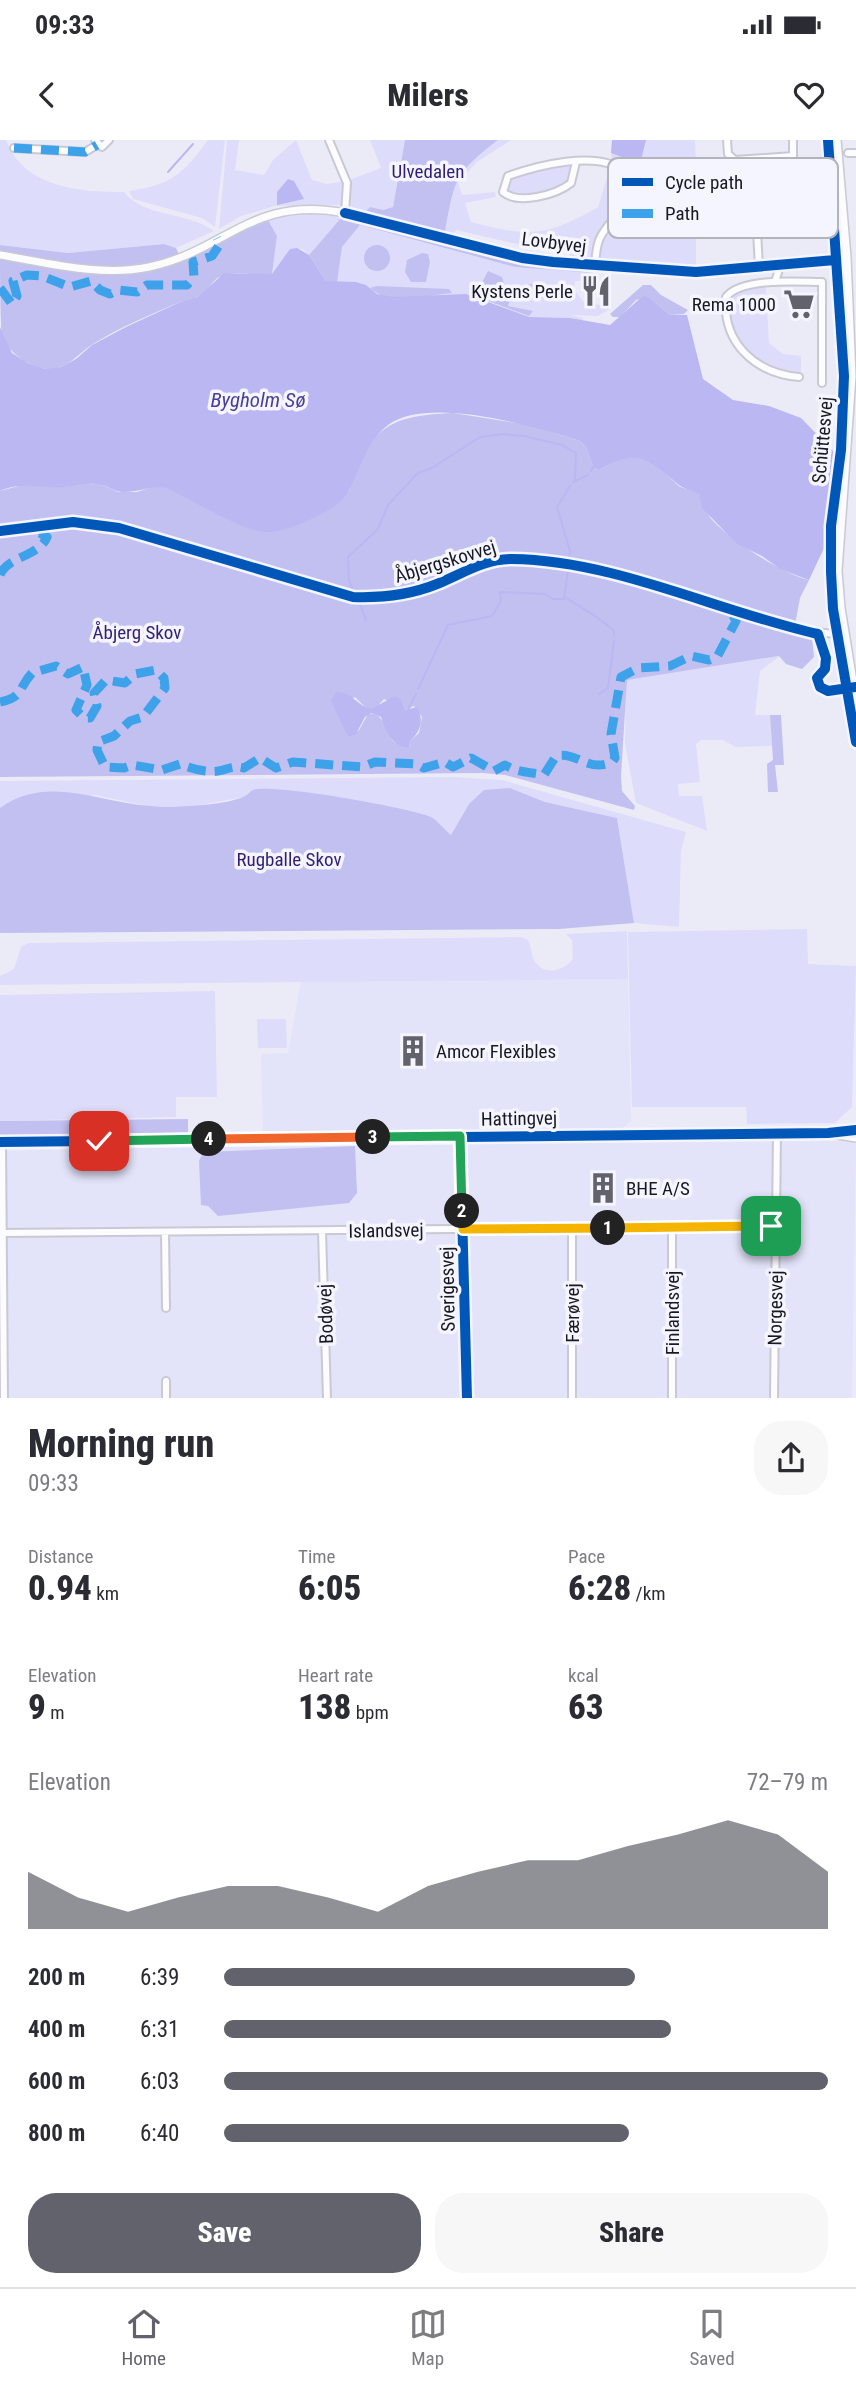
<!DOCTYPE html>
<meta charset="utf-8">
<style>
:root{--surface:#fff;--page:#f7f7f7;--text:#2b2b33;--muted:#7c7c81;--line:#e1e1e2;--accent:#62626c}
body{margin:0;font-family:"Roboto Condensed",sans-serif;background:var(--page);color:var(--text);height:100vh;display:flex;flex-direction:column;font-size:26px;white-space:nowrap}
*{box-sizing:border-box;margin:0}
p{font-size:23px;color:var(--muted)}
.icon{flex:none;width:38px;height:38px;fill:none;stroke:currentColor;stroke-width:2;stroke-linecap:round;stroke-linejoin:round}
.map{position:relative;height:1258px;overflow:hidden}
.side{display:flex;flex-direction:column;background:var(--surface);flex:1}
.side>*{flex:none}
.pin{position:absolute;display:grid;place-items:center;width:60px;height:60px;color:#fff;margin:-30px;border-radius:14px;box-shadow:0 4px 10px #0006}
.km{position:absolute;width:35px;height:35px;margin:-18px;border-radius:50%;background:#222;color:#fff;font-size:19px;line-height:35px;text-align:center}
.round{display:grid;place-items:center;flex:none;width:74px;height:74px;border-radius:28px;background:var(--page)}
.summary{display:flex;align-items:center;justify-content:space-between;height:119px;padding:0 28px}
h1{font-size:38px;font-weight:800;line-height:52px}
.figures{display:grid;grid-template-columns:repeat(3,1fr);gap:10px;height:119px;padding:7px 28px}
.figures div{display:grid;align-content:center}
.figures b{font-size:35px;font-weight:800}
.figures small{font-size:19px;font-weight:400}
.figures p{font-size:19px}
.chart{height:196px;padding:14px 28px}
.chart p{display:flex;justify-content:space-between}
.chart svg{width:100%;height:126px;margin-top:7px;fill:var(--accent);opacity:.7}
.action{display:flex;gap:14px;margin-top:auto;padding:14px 28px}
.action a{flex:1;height:80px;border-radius:28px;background:var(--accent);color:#fff;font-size:28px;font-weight:800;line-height:80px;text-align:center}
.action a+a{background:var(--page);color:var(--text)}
ul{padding:0 28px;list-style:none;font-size:23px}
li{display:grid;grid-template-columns:112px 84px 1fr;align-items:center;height:52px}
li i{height:18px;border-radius:9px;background:var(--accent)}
.status{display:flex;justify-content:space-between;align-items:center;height:49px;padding:0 35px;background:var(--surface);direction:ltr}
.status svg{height:19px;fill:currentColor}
header{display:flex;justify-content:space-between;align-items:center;height:91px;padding:0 28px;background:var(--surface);font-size:32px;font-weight:800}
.menu{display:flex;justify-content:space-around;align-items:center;height:98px;border-top:2px solid var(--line);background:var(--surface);font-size:19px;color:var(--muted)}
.menu a{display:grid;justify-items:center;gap:4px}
.menu .current{color:var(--accent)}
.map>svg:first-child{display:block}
</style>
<div class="status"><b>09:33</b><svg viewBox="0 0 49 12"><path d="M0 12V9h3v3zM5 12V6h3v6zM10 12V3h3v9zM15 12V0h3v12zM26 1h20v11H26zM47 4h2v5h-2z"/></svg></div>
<header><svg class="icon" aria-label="back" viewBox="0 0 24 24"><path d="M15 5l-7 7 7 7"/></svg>Milers<svg class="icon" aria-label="heart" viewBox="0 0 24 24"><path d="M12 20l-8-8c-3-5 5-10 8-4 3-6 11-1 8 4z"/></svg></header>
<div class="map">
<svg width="856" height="1258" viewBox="0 0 856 1258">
<rect width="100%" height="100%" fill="#ebebf8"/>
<path fill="#e3e3fa" d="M628,839l3,142 -9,8 -359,4 -2,-79 27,-1 13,-72z
M856,1001l-4,257h-852v-247l330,-7z"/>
<path fill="#ddddfb" d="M0,0h6c18,48 74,52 118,52 20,26 64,19 90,39l-38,17 -12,-4 -96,9 -68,-8z
M208,0h17l-10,87 -13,-9 -69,-19 -4,-8c42,-6 54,-17 79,-51z
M227,0h12l-4,30 29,5 9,-15 23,-20 16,40 15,4 18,-3 -2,24 -68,1 -34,10 -22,13z
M370,0h35l-12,67 -10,3 -13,-3 -5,5 -14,-4 -2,-28 32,-12z
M498,0h13l-34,22 -19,20 4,13 33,-3 1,5 -31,6 6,19c57,15 76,15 127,-15l13,-42c31,27 9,39 -8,64 -6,8 -7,21 -10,31l-22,-2 -3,-6 -38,-5 -74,-17 -3,4 -8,-2c10,-53 9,-58 53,-92z
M612,0h83l1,25 -27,1 4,61 23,-1v39l-99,-5 3,-17 21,-25 10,-21 -2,-21 -18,-16z
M569,24l3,2 -5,18 -28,10 -32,-2 4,-15z
M320,73l21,5 -32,37 -6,-6h-12l-19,25 5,-38 -10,-18z
M360,85l155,42 78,6v8h-18l-1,8 9,12 28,7 -13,8 -27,-1 12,3v4l-13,-4 -41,-1 -48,-18 -104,-5 -11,-9 -29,-2 5,-36z
M766,146v8l-24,1 1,13 24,-1 2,36 14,11 18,2v17c-15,-1 -29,-3 -42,-11 -16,-11 -45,-58 -21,-71 8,-5 19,-4 28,-5z
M780,516l-20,15 -5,44h15l2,31 -36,1 -14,-7h-21l-5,4 4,38 -22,2 1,12h23l5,35 -71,-28 -11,-59 1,-64z
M455,637l47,3 184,52 -5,19 -2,76 -45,-4 -17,-105 -72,-16 -35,-14 -41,16 -18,32 -198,-46 -9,7 -54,10 -43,-1 -52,-11 -95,13v-27z
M807,789l1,35 48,2 -4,141 -17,16 -88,1 -1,-17h-114l-4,-175z
M627,791l1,48 -628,6v-9l14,-7 7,-22 7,-4 493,-6 7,3c4,8 3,17 8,23 11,13 28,7 37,-4l-1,-19 -6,-6z
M215,851l2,106h-41v20l-176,4v-126z
M257,879h29l1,29h-29z"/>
<path fill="#c2c0f1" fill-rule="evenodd" d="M405,0h93c-44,34 -43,39 -53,92l-80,-20 5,-5 13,3 10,-3z
M267,78l10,18 -5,38c-17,3 -38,-6 -53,3 -7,4 -11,14 -19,19 -7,4 -17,5 -25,8 -27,12 -57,24 -82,40 -16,10 -24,25 -45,25 -19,0 -39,-17 -46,-33 -2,-20 -2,-68 -2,-91l68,8 96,-9 12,4 6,13z
M341,78l179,44 73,11 -78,-6 -155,-42 -18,22 -5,36 -11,-2 -17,-26z
M364 118a13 13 0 1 1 26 0a13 13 0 1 1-26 0Z
M422,113l6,1 2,8 -4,20h-15l-6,-10 2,-12z
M488,131l14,6 3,9 5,2 34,-6 -1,10 -32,5 -3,9 25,5 -4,5 -54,-20z
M643,145h8l10,10 27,15 -4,4 -14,1 -21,-18 -13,3 -16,17h-7l-3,-3z
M377,146l72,3 3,4c-25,2 -61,14 -82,-5z
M453,273l75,12 52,16 6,6 7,20 6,3c13,-7 25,-16 40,-13 17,4 28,19 40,29 5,4 15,2 19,8 6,9 7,19 16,28 20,20 70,53 95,58l-9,18 -6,32 18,7 2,20 -12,12 -16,-5 -7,-8 -152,24 -6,96 1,15 13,15 -1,4 -129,-35 -22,-2 -483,4v-286l22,-6 43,2 21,-4 14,1 18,8h19l18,-6 194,5c22,-64 38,-75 104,-78zM355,557l12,12h8l9,-10 21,11 9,-4 8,11 -3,16 -9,8 -1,7 -15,-6c-10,-11 -9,-30 -26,-28l-9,16 -11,7 -11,-28z
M770,575h11l3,50h-9l3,27h-10l-1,-28 6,-4z
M510,648l35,14 72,16 17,105 -75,6 -559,4v-125c48,-34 99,-5 150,-2 22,2 75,0 95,-10 3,-1 5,-5 8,-6 18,-7 158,18 178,27 7,4 14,13 20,18l18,-31 15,-14z
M188,979v14l-188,2v-14z
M355,1006l2,47 -8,10 -131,13 -10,-10 -7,-1 -2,-44 4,-9z"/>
<path fill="#bab7f2" d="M612,0h34l-6,24 -29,-11z
M288,39l6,2 10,18 -27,6v-13z
M297,108l12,7 17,26 30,1 10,3 11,9 16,3 73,-3 63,23 41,1 40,7 33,-29 6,1 21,18h17l16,64 30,21 36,6 32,12 33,34 -10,96 -15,32 -29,-11 -18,-13 -25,-12 -35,-36 -3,-13c-7,-6 -14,-5 -20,-10 -32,-26 -40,-38 -80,-15l-6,-3 -7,-20 -6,-6c-44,-14 -151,-46 -192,-16 -23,18 -27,44 -40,67 -7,12 -17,17 -29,23 -15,8 -43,21 -61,16 -23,-5 -67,-31 -91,-43 -15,-3 -28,4 -43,4 -10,0 -17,-7 -26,-8 -12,-2 -22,2 -33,3 -23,2 -43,-6 -65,4v-164l12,26 17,11 16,5 16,-2 15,-8 16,-14 34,-18 52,-24 20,-6 26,-24 48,1 18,-25z
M336,552c17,0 21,14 35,17l24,-13 6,4 4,10 12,-3c7,13 4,24 -7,34l-1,7c-17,-2 -23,-16 -28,-31l-10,-4 -6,4 -9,17 -8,3 -17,-36z"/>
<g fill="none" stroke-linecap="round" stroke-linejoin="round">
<path stroke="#bab7f2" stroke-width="2" d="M168,32l25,-28
M591,331l2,-4
M573,342l15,-7
M569,421l1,-10 -13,-44 13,-21
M354,452l-5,-11 -1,-24 30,-28 10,-24 30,-32 14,-5 48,-31 23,-3 21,2 38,9 14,8 -1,27
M565,457c17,12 35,20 49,34v5
M359,462l7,18
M418,549l30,-64 44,-9 9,-15 -1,-9 45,2 8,5h11l4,-28
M599,554l9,-6 6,-47
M408,570l8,-16"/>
<defs>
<path id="minor" d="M95,0l7,7 7,-7
M329,0l18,43 -2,30
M727,0l1,14 7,6 58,-4v-16
M14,8l71,4 12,-7
M848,13h8
M753,19l6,108
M576,22l-5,21c-15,12 -53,22 -68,9l5,-16c28,-10 89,-26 113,-6 23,28 -10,45 -21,68 -4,8 -4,18 -5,27
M695,57l61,-3
M775,142l5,-16
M799,237c-44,-4 -77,-34 -73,-80 16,-20 72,-15 96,-15v101
M0,391l73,-9 46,6 214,64 39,6 49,-8 68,-29 24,-2 28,2 93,19 178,52 25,2
M2,1002l2,256
M322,1091l5,167
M165,1092l1,76
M0,1093l776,-7
M166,1241v17
M572,1258v-170
M672,1258v-170
M774,1258l3,-264"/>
<path id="tertiary" d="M0,115c48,8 100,22 149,12 77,-16 103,-72 196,-54l177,45 31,4 143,10 139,-12
M832,994l24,4
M460,996l7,262
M0,1002l828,-9 28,-3"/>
<path id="primary" d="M828,0l16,236 -3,74 -10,76v46l2,37 23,133
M836,0l10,117 5,119 -14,195 3,37 16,98"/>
</defs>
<use href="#minor" stroke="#c9c9d3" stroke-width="10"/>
<use href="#tertiary" stroke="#c9c9d3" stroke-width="10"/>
<use href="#primary" stroke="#c9c9d3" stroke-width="12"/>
<use href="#minor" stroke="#fcfcfe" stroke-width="6"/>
<use href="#tertiary" stroke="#fcfcfe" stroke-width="7"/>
<use href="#primary" stroke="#fcfcfe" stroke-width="9"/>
<path stroke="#3da2ea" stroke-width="9" stroke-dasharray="18 9" stroke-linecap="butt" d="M14,8l71,4 12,-7
M0,148l12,16 5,-8 -4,-15 14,-6 15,1 28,11 21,-6 9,9 10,4 8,-4 19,2 10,-7h40l7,-8 -1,-15 19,-6 8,-12 -3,-6
M0,435c7,-19 39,-18 47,-38l-7,-4 -8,4
M0,562c24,-5 18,-14 32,-29l24,-7 12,8 15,-7 4,18 -11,25 8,8h6l7,-12 -3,-13 12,-13 19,3 10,-9 21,-4 8,8 1,10 -22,29 -13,4 -16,15 -16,6 -1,8 8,17 19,1 8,-3 30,5 18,-6c12,5 30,10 43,6 10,-3 11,-4 21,-2l16,-10 16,10 17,-6 69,5 13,-5 42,2 7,4 21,-6 8,5 18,-9 23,13 11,-6c13,8 25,7 39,10l12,-19c21,-5 32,17 56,6l3,-4 -4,-24 10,-57 17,-9 32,-2 21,-10 18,4 8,-3 19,-36 -4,-7"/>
<defs>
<path id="cycleway" d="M828,0l16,236 -3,74 -10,76v46l2,37 23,133
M345,73l177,45 31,4 143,10 139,-12
M0,391l73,-9 46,6 234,69c28,1 57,-2 84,-13 25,-10 47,-25 75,-25 102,1 207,53 306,75l8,24 -1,11 -8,9 3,9 8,4 28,-4
M460,996l7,262
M0,1002l828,-9 28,-3"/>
</defs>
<use href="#cycleway" stroke="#f4f5fe" stroke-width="15"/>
<use href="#cycleway" stroke="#0057b8" stroke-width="10"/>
</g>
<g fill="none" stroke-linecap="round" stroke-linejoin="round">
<defs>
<path id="split-1" d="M608,1088l163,-2"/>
<path id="split-2" d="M462,1071l1,18 145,-1"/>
<path id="split-3" d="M373,997l87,-1 2,75"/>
<path id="split-4" d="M209,999l164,-2"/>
<path id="split-5" d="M99,1001l110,-2"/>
</defs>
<use href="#split-1" stroke="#fff" stroke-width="14"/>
<use href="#split-2" stroke="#fff" stroke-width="14"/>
<use href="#split-3" stroke="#fff" stroke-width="14"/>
<use href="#split-4" stroke="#fff" stroke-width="14"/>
<use href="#split-5" stroke="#fff" stroke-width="14"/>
<use href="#split-1" stroke="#f5b400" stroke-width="9"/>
<use href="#split-2" stroke="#f5b400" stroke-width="9"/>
<use href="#split-3" stroke="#22a559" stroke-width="9"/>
<use href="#split-4" stroke="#f0652b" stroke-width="9"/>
<use href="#split-5" stroke="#22a559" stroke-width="9"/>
</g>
<defs>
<symbol id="restaurant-bare" viewBox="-9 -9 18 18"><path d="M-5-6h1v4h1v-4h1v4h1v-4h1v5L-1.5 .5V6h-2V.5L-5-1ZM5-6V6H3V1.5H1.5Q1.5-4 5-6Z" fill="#62626c" stroke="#f4f5fe" stroke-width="2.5" paint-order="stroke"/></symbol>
<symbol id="supermarket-bare" viewBox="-9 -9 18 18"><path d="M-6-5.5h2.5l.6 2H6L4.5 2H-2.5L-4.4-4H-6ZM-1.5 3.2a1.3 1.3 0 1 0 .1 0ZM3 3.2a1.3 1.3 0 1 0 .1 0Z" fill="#62626c" stroke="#f4f5fe" stroke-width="2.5" paint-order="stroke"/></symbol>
<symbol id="building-bare" viewBox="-9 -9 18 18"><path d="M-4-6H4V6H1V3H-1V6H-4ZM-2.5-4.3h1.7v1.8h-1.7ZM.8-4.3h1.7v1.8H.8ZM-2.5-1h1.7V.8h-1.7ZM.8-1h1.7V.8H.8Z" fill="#62626c" stroke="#f4f5fe" stroke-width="2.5" paint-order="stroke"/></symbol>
</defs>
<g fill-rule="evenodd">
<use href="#restaurant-bare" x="574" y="129" width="44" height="44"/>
<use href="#supermarket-bare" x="777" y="142" width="44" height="44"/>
<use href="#building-bare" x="391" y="889" width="44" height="44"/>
<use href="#building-bare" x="581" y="1026" width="44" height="44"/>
</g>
<g text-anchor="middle" stroke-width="7" stroke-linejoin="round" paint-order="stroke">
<g font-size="19" fill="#321e77" stroke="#f4f5fe">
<text x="428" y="38">Ulvedalen</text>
<text x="137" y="499">Åbjerg Skov</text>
<text x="289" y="726">Rugballe Skov</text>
</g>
<g font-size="19" fill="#181820" stroke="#f4f5fe">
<text transform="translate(554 102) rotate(7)" y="7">Lovbyvej</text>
<text transform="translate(822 300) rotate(-85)" y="7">Schüttesvej</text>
<text transform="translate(445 421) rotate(-17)" y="7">Åbjergskovvej</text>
<text transform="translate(519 978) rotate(-1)" y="7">Hattingvej</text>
<text transform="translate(386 1090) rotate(-1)" y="7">Islandsvej</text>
<text transform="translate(447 1149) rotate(-91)" y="7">Sverigesvej</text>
<text transform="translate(775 1168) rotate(-89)" y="7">Norgesvej</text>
<text transform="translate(572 1173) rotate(-90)" y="7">Færøvej</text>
<text transform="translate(672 1173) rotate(-90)" y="7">Finlandsvej</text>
<text transform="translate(325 1174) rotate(-92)" y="7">Bodøvej</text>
</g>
<g font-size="19" fill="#181820" stroke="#f4f5fe" text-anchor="end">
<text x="573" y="158">Kystens Perle</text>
<text x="776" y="171">Rema 1000</text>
<text x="436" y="918" text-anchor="start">Amcor Flexibles</text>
<text x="626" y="1055" text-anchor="start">BHE A/S</text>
</g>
<g font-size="21" font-style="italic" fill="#4c3f99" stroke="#f4f5fe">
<text x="258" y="267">Bygholm Sø</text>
</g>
</g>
<rect x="608" y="18" width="230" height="80" rx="10" fill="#f4f5fe" stroke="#b2b3bb" stroke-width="2"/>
<rect x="622" y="38" width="31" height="8" fill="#0057b8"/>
<rect x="622" y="69" width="31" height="9" fill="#3da2ea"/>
<g font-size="19" fill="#181820">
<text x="665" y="49">Cycle path</text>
<text x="665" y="80">Path</text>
</g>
</svg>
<div class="pin" style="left:771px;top:1086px;background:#1e9e55"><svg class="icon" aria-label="arrive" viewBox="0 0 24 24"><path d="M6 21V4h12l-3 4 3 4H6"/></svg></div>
<div class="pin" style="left:99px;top:1001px;background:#d93025"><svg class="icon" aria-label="check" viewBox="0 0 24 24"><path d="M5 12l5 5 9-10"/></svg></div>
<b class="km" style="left:608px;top:1088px">1</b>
<b class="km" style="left:462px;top:1071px">2</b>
<b class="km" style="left:373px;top:997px">3</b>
<b class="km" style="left:209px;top:999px">4</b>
</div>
<section class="side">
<div class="summary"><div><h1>Morning run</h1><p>09:33</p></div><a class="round"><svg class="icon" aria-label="share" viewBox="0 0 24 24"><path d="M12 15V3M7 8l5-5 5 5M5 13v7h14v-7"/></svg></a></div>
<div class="figures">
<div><p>Distance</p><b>0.94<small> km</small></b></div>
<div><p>Time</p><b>6:05</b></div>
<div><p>Pace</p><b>6:28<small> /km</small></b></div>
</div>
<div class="figures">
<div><p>Elevation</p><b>9<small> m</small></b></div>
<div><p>Heart rate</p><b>138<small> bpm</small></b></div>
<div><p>kcal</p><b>63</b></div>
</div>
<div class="chart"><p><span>Elevation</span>72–79 m</p>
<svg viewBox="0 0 160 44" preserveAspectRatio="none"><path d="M0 44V24L10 33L20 38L30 33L40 29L50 29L60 33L70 38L80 29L90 24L100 20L110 20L120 15L130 11L140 6L150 11L160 24V44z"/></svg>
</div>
<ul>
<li><b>200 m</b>6:39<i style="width:68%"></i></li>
<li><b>400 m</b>6:31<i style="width:74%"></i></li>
<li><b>600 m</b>6:03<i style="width:100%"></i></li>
<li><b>800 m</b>6:40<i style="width:67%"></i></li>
</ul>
<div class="action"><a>Save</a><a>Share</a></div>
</section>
<nav class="menu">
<a class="current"><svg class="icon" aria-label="home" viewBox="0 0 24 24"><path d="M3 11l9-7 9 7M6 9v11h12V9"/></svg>Home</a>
<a><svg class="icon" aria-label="map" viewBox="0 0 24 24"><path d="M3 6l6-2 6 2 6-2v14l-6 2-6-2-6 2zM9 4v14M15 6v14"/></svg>Map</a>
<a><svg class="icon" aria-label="saved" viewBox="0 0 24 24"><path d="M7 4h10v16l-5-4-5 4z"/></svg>Saved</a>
</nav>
